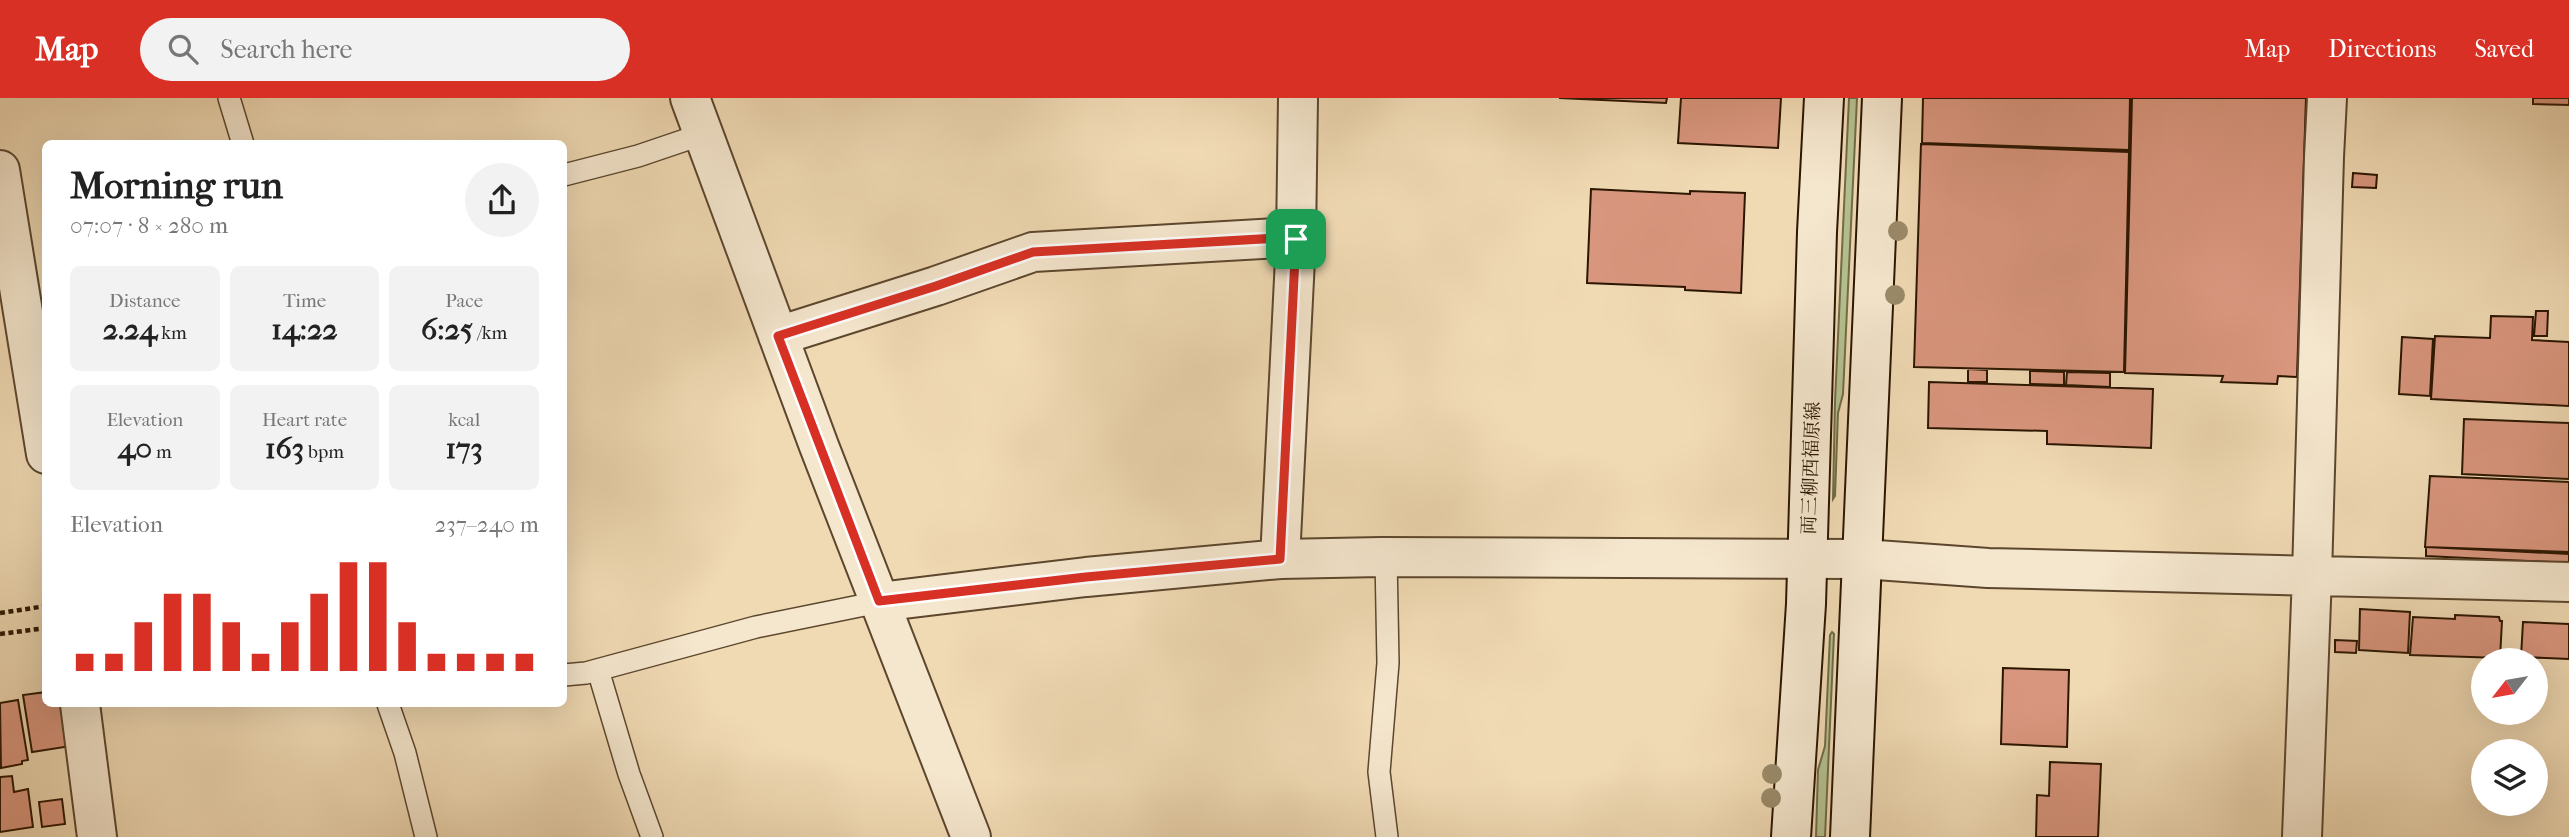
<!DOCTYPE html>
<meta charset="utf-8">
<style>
:root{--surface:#fff;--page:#f2f2f2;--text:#222;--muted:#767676;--accent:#d93025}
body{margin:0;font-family:"IM FELL French Canon","Noto Serif JP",serif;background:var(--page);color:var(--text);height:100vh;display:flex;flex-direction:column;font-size:26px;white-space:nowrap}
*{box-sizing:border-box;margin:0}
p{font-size:23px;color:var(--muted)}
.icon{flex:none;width:38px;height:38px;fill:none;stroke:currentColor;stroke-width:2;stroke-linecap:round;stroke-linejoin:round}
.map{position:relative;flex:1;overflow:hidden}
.sheet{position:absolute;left:42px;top:42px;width:525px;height:567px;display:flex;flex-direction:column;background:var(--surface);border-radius:10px;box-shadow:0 7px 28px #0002}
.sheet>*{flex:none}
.needle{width:46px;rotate:239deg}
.tools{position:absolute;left:2471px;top:550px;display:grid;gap:14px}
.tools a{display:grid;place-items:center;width:77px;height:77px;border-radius:50%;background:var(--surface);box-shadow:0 7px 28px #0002;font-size:35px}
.pin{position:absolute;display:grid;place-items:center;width:60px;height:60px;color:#fff;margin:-30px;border-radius:14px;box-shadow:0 4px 10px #0006}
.round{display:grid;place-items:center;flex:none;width:74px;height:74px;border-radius:37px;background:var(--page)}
.headline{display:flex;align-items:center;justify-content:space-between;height:119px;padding:0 28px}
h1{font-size:38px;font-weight:800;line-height:52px}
.figures{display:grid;grid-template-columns:repeat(3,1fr);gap:10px;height:119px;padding:7px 28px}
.figures div{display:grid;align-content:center;border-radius:10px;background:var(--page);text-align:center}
.figures b{font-size:30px;font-weight:800}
.figures small{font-size:19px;font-weight:400}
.figures p{font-size:19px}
.chart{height:196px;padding:14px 28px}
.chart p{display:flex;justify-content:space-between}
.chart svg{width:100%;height:126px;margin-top:7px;stroke:var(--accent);stroke-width:6}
header{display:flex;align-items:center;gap:42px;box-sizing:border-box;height:98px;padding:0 35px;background:var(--accent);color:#fff}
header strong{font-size:33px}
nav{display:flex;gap:38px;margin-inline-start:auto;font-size:24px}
.search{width:490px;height:63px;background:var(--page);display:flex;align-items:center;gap:18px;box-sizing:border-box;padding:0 24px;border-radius:38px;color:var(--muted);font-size:26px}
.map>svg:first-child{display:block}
</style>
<header>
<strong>Map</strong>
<div class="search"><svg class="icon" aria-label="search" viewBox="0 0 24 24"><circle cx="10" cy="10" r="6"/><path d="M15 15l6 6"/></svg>Search here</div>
<nav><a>Map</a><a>Directions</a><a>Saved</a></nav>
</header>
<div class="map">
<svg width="2569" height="739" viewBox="0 0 2569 739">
<rect width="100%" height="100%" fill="#f0dab4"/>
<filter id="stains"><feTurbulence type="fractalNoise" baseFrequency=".00286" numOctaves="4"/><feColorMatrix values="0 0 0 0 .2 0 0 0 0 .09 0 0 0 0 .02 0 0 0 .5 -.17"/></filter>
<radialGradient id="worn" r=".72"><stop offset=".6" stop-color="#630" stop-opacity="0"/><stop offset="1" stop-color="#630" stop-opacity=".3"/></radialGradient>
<path fill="#b5c191" stroke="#706c48" stroke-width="2" d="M1849,0h8l-14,296 -5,19 -3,83 -2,3 2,-97z
M1832,534l2,2 -9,203h-9l2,-67 7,-24 5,-111z"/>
<path fill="#d9967e" stroke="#2b1600" stroke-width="2" d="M1559,0h108l-1,5z
M1681,0h100l-3,50 -100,-5z
M1923,0h207l-1,52 -207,-7z
M2132,0h174l-9,279 -19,-1 -1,8 -56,-2 2,-6 -98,-3z
M2533,0h36v7l-36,-1z
M1921,46l208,8 -5,220 -210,-5z
M2353,75l24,2 -1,13 -24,-1z
M1591,91l99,5v-3l55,2 -4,100 -56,-3v-3l-98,-4z
M2536,213h12l-1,25h-13z
M2491,218l42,1 -1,23 37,2v64l-138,-7 4,-63 55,2z
M2402,239l31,2 -3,57 -31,-2z
M1968,271l19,1v12h-19z
M2030,273l34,1v13l-34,-1z
M2067,274l43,1v14l-44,-2z
M1929,284l224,7 -2,59 -104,-4v-13l-119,-3z
M2464,321l105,4v56l-107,-5z
M2430,378l139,6v70l-144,-5z
M2426,449l143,7v9l-143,-7z
M2360,511l50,3 -2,41 -49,-3z
M2455,517l44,2 1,4h2l-2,37 -90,-3 3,-38 42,2z
M2523,524l46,2v35l-48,-2z
M2335,542l22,1 -1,12 -21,-1z
M2003,570l66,2 -2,77 -66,-3z
M46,594v12h18l7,42 -39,6 -9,-57z
M18,602l10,60 -6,1v3l-21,4 -1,-65z
M2050,664l51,2 -3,73h-62l1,-42 12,1z
M12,678l2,16 14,-3 5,38 -33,5v-55z
M62,701l3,25 -23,3 -3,-25z"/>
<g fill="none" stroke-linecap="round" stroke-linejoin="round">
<defs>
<path id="service" d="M229,0l14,46
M564,77l74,-19 65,-22
M1386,459l2,106 -9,109 8,65
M598,572l31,104 23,63
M564,577l22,-2 170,-46 123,-25
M388,606l17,49 21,84"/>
<path id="minor" d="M690,0l129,348 152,391
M0,72l46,284
M778,238l158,-50 97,-34 263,-15
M1280,461l16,-320 2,-141
M879,504l207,-25 194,-18 101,-2 482,2 125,9 581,14
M80,606l17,133
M2302,739l10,-262 12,-418 3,-59"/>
<path id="secondary" d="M1791,739l15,-233 11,-372 7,-134
M1850,739l32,-739"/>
</defs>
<use href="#service" stroke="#5c472d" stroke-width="24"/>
<use href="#minor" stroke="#5c472d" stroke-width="42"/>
<use href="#secondary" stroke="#2b1600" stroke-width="42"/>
<path stroke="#2b1600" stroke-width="4.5" stroke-dasharray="5 3.5" stroke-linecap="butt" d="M0,515l46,-7
M0,536l46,-6"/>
<use href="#service" stroke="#f5e7ce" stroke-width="21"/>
<use href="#minor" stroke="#f5e7ce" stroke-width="38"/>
<use href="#secondary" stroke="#f5e7ce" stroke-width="38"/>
</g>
<g fill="#9a8a69">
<circle cx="1898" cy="133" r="10"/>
<circle cx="1895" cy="197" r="10"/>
<circle cx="1772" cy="676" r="10"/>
<circle cx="1771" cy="700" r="10"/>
</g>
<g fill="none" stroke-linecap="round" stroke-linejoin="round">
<defs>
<path id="route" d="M1296,139l-16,322 -194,18 -207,24 -101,-265 158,-50 97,-34z"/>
</defs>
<use href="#route" stroke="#fff" stroke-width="14"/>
<use href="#route" stroke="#d93025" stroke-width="9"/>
</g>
<g text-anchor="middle" stroke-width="5" stroke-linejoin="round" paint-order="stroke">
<g font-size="19" fill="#2b1600" stroke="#f5e7ce">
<text transform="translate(1810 370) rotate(-88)" y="7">両三柳西福原線</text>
</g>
</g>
<rect width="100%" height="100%" filter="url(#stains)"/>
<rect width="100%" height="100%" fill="url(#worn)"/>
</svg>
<div class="tools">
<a><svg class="needle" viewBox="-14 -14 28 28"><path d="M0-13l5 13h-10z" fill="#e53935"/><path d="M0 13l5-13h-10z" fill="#767676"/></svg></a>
<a><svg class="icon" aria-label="layers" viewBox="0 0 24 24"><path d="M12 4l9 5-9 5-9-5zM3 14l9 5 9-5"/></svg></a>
</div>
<div class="pin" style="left:1296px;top:141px;background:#1e9e55"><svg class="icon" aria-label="arrive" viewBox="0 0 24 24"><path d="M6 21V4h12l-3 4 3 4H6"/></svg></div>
<section class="sheet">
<div class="headline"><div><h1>Morning run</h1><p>07:07 · 8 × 280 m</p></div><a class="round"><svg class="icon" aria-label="share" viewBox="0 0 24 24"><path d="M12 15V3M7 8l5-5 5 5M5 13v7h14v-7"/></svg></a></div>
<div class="figures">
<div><p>Distance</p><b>2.24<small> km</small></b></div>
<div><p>Time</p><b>14:22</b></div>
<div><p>Pace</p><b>6:25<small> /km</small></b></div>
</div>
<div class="figures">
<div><p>Elevation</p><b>40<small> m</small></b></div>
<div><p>Heart rate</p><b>163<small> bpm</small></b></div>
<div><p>kcal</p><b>173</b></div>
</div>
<div class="chart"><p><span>Elevation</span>237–240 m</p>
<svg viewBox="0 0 160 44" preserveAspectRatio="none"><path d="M5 44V38M15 44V38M25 44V27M35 44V17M45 44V17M55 44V27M65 44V38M75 44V27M85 44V17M95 44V6M105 44V6M115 44V27M125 44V38M135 44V38M145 44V38M155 44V38"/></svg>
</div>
</section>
</div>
